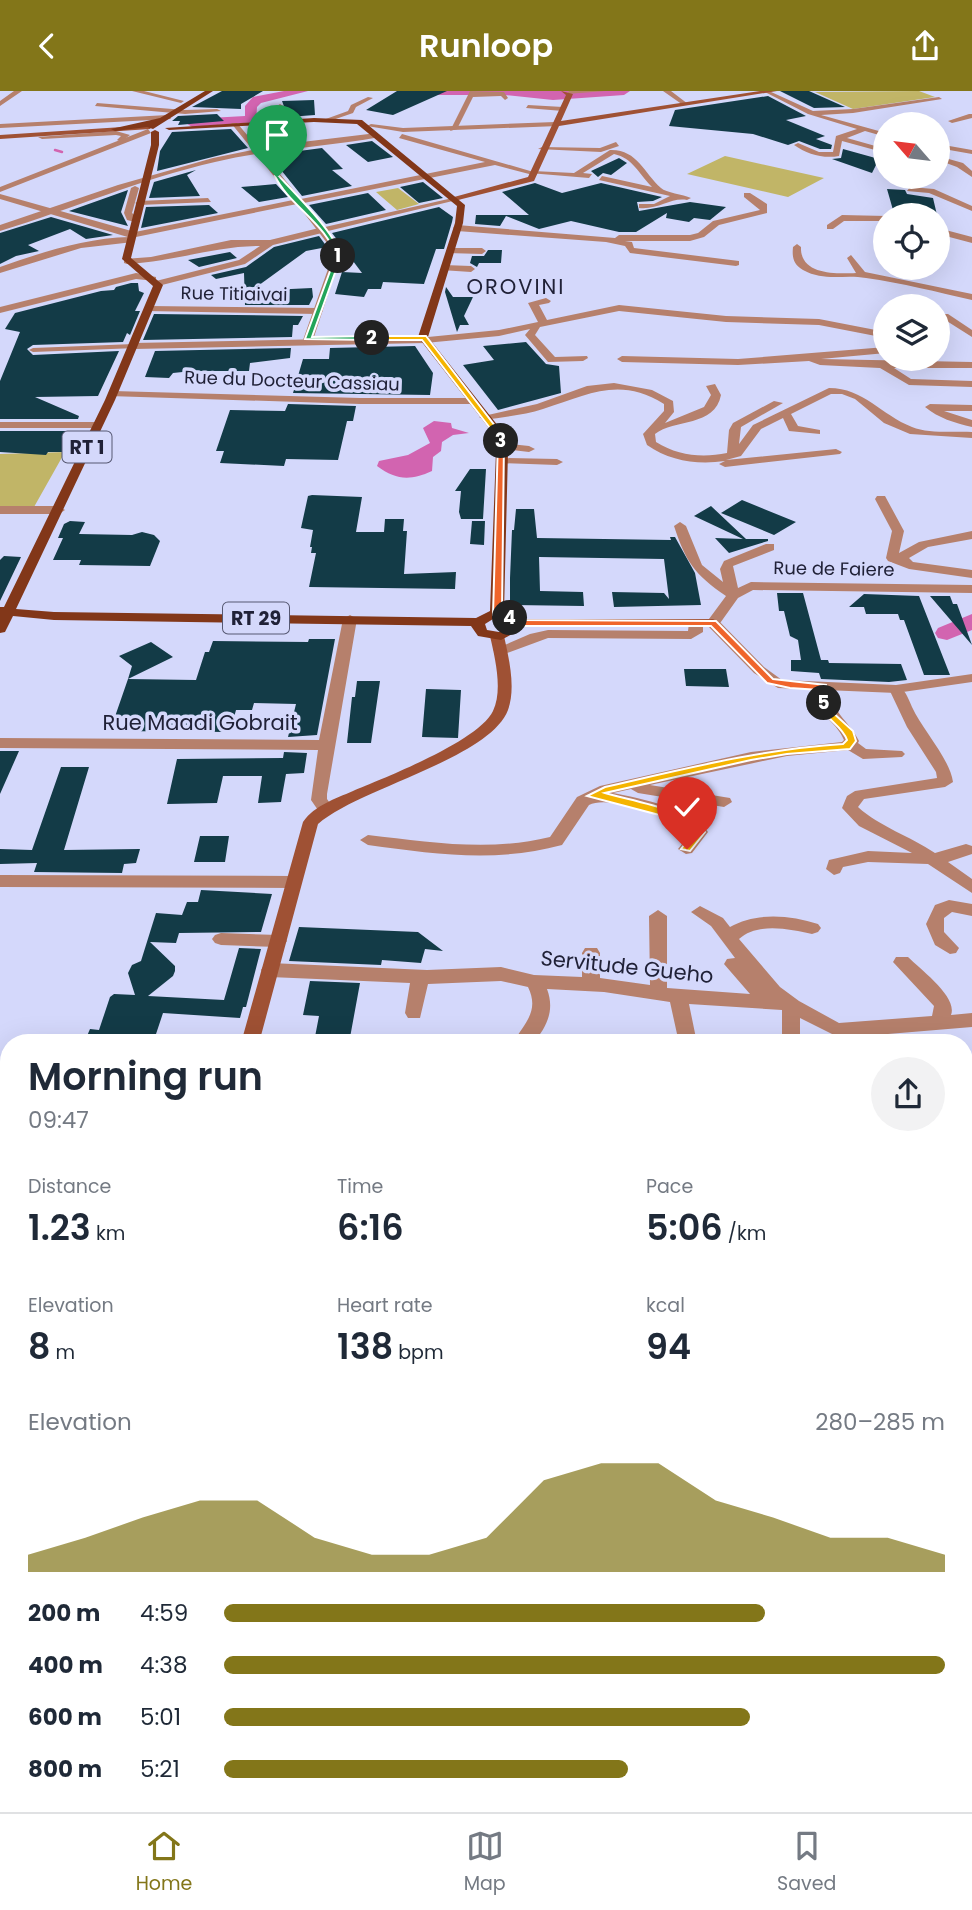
<!DOCTYPE html>
<meta charset="utf-8">
<style>
:root{--surface:#fff;--page:#f2f2f3;--text:#1f2937;--muted:#747a83;--line:#e0e1e3;--accent:#837619}
body{margin:0;font-family:Poppins,sans-serif;background:var(--page);color:var(--text);height:100vh;display:flex;flex-direction:column;font-size:26px;white-space:nowrap}
*{box-sizing:border-box;margin:0}
p{font-size:23px;color:var(--muted)}
.icon{flex:none;width:38px;height:38px;fill:none;stroke:currentColor;stroke-width:2;stroke-linecap:round;stroke-linejoin:round}
.map{position:relative;flex:1;overflow:hidden}
.details{position:absolute;left:0px;top:943px;width:973px;height:779px;display:flex;flex-direction:column;background:var(--surface);border-radius:28px 28px 0 0;box-shadow:0 7px 28px #0002}
.details>*{flex:none}
.needle{width:46px;rotate:298deg}
.fabs{position:absolute;left:873px;top:21px;display:grid;gap:14px}
.fabs a{display:grid;place-items:center;width:77px;height:77px;border-radius:50%;background:var(--surface);box-shadow:0 7px 28px #0002;font-size:35px}
.pin{position:absolute;display:grid;place-items:center;width:60px;height:60px;color:#fff;margin:-72px -30px;border-radius:50% 50% 50% 0;rotate:-45deg;box-shadow:0 0 7px #0007}
.pin .icon{rotate:45deg}
.km{position:absolute;width:35px;height:35px;margin:-18px;border-radius:50%;background:#222;color:#fff;font-size:19px;line-height:35px;text-align:center}
.round{display:grid;place-items:center;flex:none;width:74px;height:74px;border-radius:37px;background:var(--page)}
.head{display:flex;align-items:center;justify-content:space-between;height:119px;padding:0 28px}
h1{font-size:38px;font-weight:600;line-height:52px}
.metrics{display:grid;grid-template-columns:repeat(3,1fr);gap:10px;height:119px;padding:7px 28px}
.metrics div{display:grid;align-content:center}
.metrics b{font-size:35px;font-weight:600}
.metrics small{font-size:19px;font-weight:400}
.metrics p{font-size:19px}
.chart{height:196px;padding:14px 28px}
.chart p{display:flex;justify-content:space-between}
.chart svg{width:100%;height:126px;margin-top:7px;fill:var(--accent);opacity:.7}
ul{padding:0 28px;list-style:none;font-size:23px}
li{display:grid;grid-template-columns:112px 84px 1fr;align-items:center;height:52px}
li i{height:18px;border-radius:9px;background:var(--accent)}
header{display:flex;justify-content:space-between;align-items:center;height:91px;padding:0 28px;background:var(--accent);color:#fff;font-size:32px;font-weight:600}
.tabs{display:flex;justify-content:space-around;align-items:center;height:98px;border-top:2px solid var(--line);background:var(--surface);font-size:19px;color:var(--muted)}
.tabs a{display:grid;justify-items:center;gap:4px}
.tabs .current{color:var(--accent)}
.map>svg:first-child{display:block}
</style>
<header><svg class="icon" aria-label="back" viewBox="0 0 24 24"><path d="M15 5l-7 7 7 7"/></svg>Runloop<svg class="icon" aria-label="share" viewBox="0 0 24 24"><path d="M12 15V3M7 8l5-5 5 5M5 13v7h14v-7"/></svg></header>
<div class="map">
<svg width="972" height="1721" viewBox="0 0 972 1721">
<rect width="100%" height="100%" fill="#d4d8fb"/>
<path fill="#c1b567" d="M919,0l16,6 -82,12 -38,-17z
M725,65l99,22 -36,19 -101,-23z
M398,97l21,16 -22,6 -21,-18z
M65,361l-31,55 -34,-1v-52z"/>
<path fill="#d264b0" d="M434,330l17,2 1,5 17,5 -16,2 -11,7 -1,9 -8,6 -1,14c-22,10 -36,9 -55,-5l2,-5 29,-6 22,-12 -7,-15z"/>
<g fill="none" stroke-linecap="round" stroke-linejoin="round">
<path stroke="#d264b0" stroke-width="2.5" d="M55,59l7,2"/>
<path fill="#d264b0" fill-rule="evenodd" d="M284,0h24l-47,12 -4,4 -1,15 -64,5 -6,-4 6,-4 53,-3v-10l8,-9z
M428,0h202l-6,4 -71,5 -48,-5h-71z
M972,523v16l-25,10 -9,-2 -3,-5 3,-5z"/>
</g>
<path fill="#133b47" d="M222,0h41l-22,13v5l-49,-2z
M397,0h50l-54,24 -27,-5z
M780,0h29l36,16 -31,1z
M768,5l38,20 -20,4 39,16 -9,3 16,6 -1,4h-11l-21,-8 -11,4 -35,-11 -84,-8 6,-16z
M314,9l1,15 -27,2 -6,-16z
M217,23l7,7 -46,4 2,-4h-8l6,-5z
M231,38l17,19 -91,23 3,-20 12,-19z
M372,50l21,16 -25,5 -22,-17z
M322,57l21,21 -11,1 20,16 -50,10 -33,-41z
M843,58l36,10 -7,14 -40,-14 9,-1z
M619,67l8,5 -16,12 -8,-2 -5,4 -7,-6z
M196,79l-9,5 13,21 -51,2 5,-16z
M423,91l20,16 -24,5 -19,-16z
M535,92l27,10 39,-10 61,14 -9,4 -16,1 2,9 51,-9 36,5 -16,13 -16,-2 -5,4 -23,-4 1,-5 -31,19h-17l-48,-11 -32,8 -33,-13 -6,10 -25,-2 1,-9h53l-27,-23z
M276,93l12,13 -29,5 -18,-15z
M887,98l18,1 2,4 26,4 4,17h-38l-6,-5z
M128,99l-7,22 7,14 -59,-15z
M368,102l18,17 -60,14 -17,-19z
M209,114l9,8 -77,15 5,-21z
M439,116l14,10 -1,5 -8,27h-8l-12,35 -41,-2 -2,7h-13l-4,8 -29,-3 7,-22 20,1 -30,-40z
M51,126l62,18 -27,4 -16,-10 -42,16 11,6 -23,5 -16,8v-31z
M319,145l8,11 -21,4 -55,40 61,-3 1,9 -4,8h-64l-1,-32 -28,6 -5,-4 35,-8 28,-20z
M488,159h14l-1,13h-22l-2,4 -7,-4 2,-7h12z
M230,161l7,6 -38,9 -11,-7z
M131,192h7l1,8 5,2 -9,18h5l-10,24 -3,-2 -4,9 -90,3 -6,4 6,6 86,-4 -21,45 -63,1 44,19 -1,3h-78v-38l20,-49 -15,-3 10,-16 86,-22 13,-1 2,-3z
M446,196l7,10h20l-9,19 5,9h-9l-3,7 -12,-40z
M154,223l149,2 -5,9h-5l-1,12 -149,3z
M526,251l20,22 13,2 2,27 -63,17 -35,-45 31,-5 -11,-14z
M415,255l18,27 -3,22 -137,-2 10,-34h26l1,-11z
M291,257l-1,10 -40,5 -1,8h-57l-19,2 -4,5 -24,-1 10,-26z
M288,313l68,2 -3,15h-6l-9,39 -52,-1 -2,7 -64,-3 4,-12h-8l14,-41 55,1z
M0,340h81l-10,21h-23l-2,3 -46,-3z
M470,378h16l-3,50h-22l-2,-7 2,-21h-6z
M312,404l50,2 -6,35h28l1,-13h19l-1,12h4l-3,43 52,-2 -1,17 -146,-2 7,-34h-5l1,-6h-2l3,-17 -12,-2 7,-32z
M742,409l54,22 -22,13 -53,-22z
M711,415l35,33h22v2l-39,12 -14,-15 28,1 -49,-23z
M516,418h18l3,29 134,2 -1,-3h5l20,36 6,32 -87,2 -2,-15 52,1 5,6 -5,-40 -125,-2 1,34 43,1 1,14 -70,-1v-3h-4v-24l2,-48h2z
M70,430l15,1 -6,12 53,1 10,-3 12,3 6,6 -10,25 -71,-1 2,-5h-28l10,-22h-5l6,-14z
M472,430h13l-1,24 -14,-1z
M4,465l17,1 -21,44v-41z
M777,502h26l18,67h7l1,3 72,1 6,16 -18,2 -68,-3 -2,-6 -28,-2v-11h10l-3,-20 -8,-4 -6,-25h-5z
M864,503l55,2 31,79h-26l-20,-55h-4l-2,-6h-32l-2,-7h-15z
M930,505h20l3,8h4l15,41z
M309,548h26l-18,96 -29,2 8,-33 -42,-1 -2,7h-16l-6,22 -120,-1 18,-52 68,1 9,-28h4l4,-11 95,1z
M151,551l22,15 -45,22 4,-13 -13,-10z
M684,578h42l3,18 -43,-1z
M357,590h23l-9,62h-24l5,-46h3z
M426,598l35,1 -3,48 -36,-1z
M0,660h19l-19,43z
M284,661l23,1 -3,20 -18,1 -5,28 -23,1 4,-27h-39l-6,27 -50,1 10,-45 106,-1z
M61,676h28l-25,83 76,-1 -4,14 -12,1 -2,9 -88,-1 3,-9 -37,1v-15l32,1z
M200,745h29l-4,26h-31z
M201,799l71,4 -11,38 -82,1 -3,10 -26,-1 25,24v5l-2,5 -25,20 76,4 15,-52 22,1 -15,58h-3l-3,11 -77,-5 -10,30h-69l6,-14 9,1 11,-33 4,-3 21,1 -7,-22 4,-8 9,-4 15,-48 26,2 5,-13h11z
M299,836l119,5 25,19 -18,-2 -4,14 -39,-3 -1,5 -92,-4z
M310,890l50,2 -11,60 -35,-1 5,-26 -16,-1z"/>
<g fill="none" stroke-linecap="round" stroke-linejoin="round">
<path fill="#b6806c" fill-rule="evenodd" d="M134,253l4,2 -1,2 -104,4 -4,-2 4,-2z"/>
<path fill="#b6806c" fill-rule="evenodd" d="M14,0h8l-22,15v-5z
M132,0h12l40,10 -3,2z
M470,0l34,1 4,6 -3,2 -4,-4 -28,1 -16,32 -7,2z
M663,0h8l17,13 -5,1z
M763,0h6l44,20 40,-2 86,-12 3,2 -89,14 -32,2 65,18v4l-21,-6 -18,7 39,11v4l-44,-12 -3,15c-16,3 -32,-2 -45,-11l4,-2 21,9h14l3,-16 21,-7 -49,-15z
M368,6l5,1 -17,9 -3,6 -26,9 -4,-2 25,-9 3,-6z
M97,12l88,7 32,-1 4,2 -36,3 -90,-8z
M280,13l3,2 3,15 -4,2 -4,-2 -1,-15z
M528,14l35,2 3,2 -3,2 -37,-3z
M969,23h3v4l-20,5 -4,-2z
M168,24l3,4 -171,9v-4z
M116,40l14,4 -9,7 -4,-2 4,-4 -5,-1 -74,4 -4,-2z
M377,42l3,4c-55,10 -111,12 -165,25 -74,17 -143,47 -215,69v-6l118,-40 95,-27 64,-13z
M616,51l3,4 -18,6 -63,-3 4,-2 58,1z
M938,53l34,6v4l-34,-6z
M610,59c27,-1 34,23 51,38 5,5 22,6 30,10l-4,2c-16,-3 -28,10 -48,8v-4h15l16,-8 -71,-16 3,-4 50,11c-13,-13 -19,-29 -38,-33l-31,19 9,1 -3,4 -60,-5 4,-2 41,2z
M938,65l25,7 9,8v6l-15,-10 -19,-7z
M135,95l4,2 -7,25 7,6 -4,3 -8,-2 -3,-7 7,-25z
M910,96l24,2 38,17v5l-43,-18 -22,-2z
M744,102h6l17,11v9l-48,12 -15,12 -14,4h-65l7,1 2,6 105,13v4l-3,1 -106,-13 -5,-7 -19,-4 -149,-11 -4,-3 4,-3 158,13 4,-3h71l8,-2 15,-12 47,-11 -16,-13z
M208,107l3,4 -72,3 -4,-2 4,-2z
M842,124l44,1v5h-42l-11,8h-6v-4z
M323,136l3,5 -53,13 -28,19 -87,22 -3,-5 -19,-2 -136,34v-6l136,-34 20,4v4l83,-21 21,-14c-45,0 -88,16 -133,18l-3,-1v-4l27,-2 80,-17h39z
M938,137l34,9v6l-34,-9z
M130,146l3,5 -52,6 -81,25v-6c43,-15 85,-29 130,-30z
M797,153l4,3c-1,28 35,27 55,26l-9,-15 4,-3 14,17 107,22v6c-35,-8 -70,-17 -106,-22 -22,-4 -41,4 -63,-8 -10,-6 -11,-13 -10,-23z
M450,157h32l4,3 -4,3 -35,-1 -1,-2z
M444,174l27,1 4,3 -4,3 -30,-2v-4z
M546,207l5,3 -2,2 -10,2 8,15 72,-15 107,11 93,3 67,13v6l-67,-13 -93,-3 -107,-11 -79,16 -5,8 20,22 32,-1 1,2 -5,3 -35,1 -23,-27 5,-6 -31,7 -74,7 -291,6 -5,-3 5,-3 294,-6 71,-7 39,-8 -10,-19z
M149,215l169,2 5,3 -5,3 -172,-3 -2,-2z
M942,223h6l24,16v7l-30,-19z
M886,256v6l-65,6 151,3v6h-78l17,11 61,2v6l-63,-2 -29,-17 -60,-3 -11,-4 -71,4 -116,-3 -5,-3 5,-3 116,3z
M614,292l38,7 21,11 1,11 -9,11 39,-16 7,-12 -5,-9 9,-2 6,11c-6,32 -47,24 -66,39l1,8c22,14 47,16 71,11l2,-23 4,-7 41,-22 9,2 -42,24 -2,17 14,-19 76,-37c35,0 52,27 83,39 17,7 42,4 60,5v6l-62,-4 -26,-11 -29,-24 -13,-5h-11l-40,20 7,12 22,4v4l-31,-3 -6,-13 -22,11 -20,27 -15,4 110,-11 6,3 -2,2 -115,13 -6,-3 6,-3c-28,4 -55,0 -78,-16l-4,-11 21,-23v-7c-45,-28 -76,-9 -121,5 -18,6 -40,8 -59,11l-5,-3 58,-13 50,-18z
M113,300l247,7h111l5,3 -5,3h-111l-251,-8 -1,-2z
M930,313l42,1v6h-28l28,9v7c-17,-4 -34,-9 -47,-20z
M0,331h97l5,3 -5,3h-97z
M501,352l28,3 6,3 -6,3 -32,-4v-4z
M502,367l55,1 6,3 -6,3 -59,-2 -2,-2z
M877,405h8l19,35 -5,22 20,-11 53,-11v8l-44,8 -19,11 4,4 59,8v8l-63,-9 -21,-8 -2,-3 6,-27 -17,-32z
M0,415h59l6,4 -6,4h-59z
M680,431l6,4 16,39 21,17 -3,-13 4,-8 42,-17h8v6l-41,16 5,22 13,-6 221,3v8l-219,-3 -15,8 -20,28 -5,1 -7,-4 20,-27c-32,-22 -40,-34 -52,-70z
M350,524l7,4 -30,175v5l7,10 -2,4h-12l-9,-13 7,-50 -318,-2v-10l319,2 24,-121z
M696,528l7,4v9l-12,7 -143,-1 -41,15 -7,1 -7,-4 37,-16 18,-4 140,1 1,-8z
M823,592l7,4c0,25 19,33 29,54l-1,2 8,6 36,2 3,3 -3,3 -39,2 -15,-9 -61,6 -137,29 80,13 2,4 -8,5 -86,-14 -7,-4 -18,4c27,5 79,16 95,39l-16,21 -6,1 -8,-5 13,-16c-18,-15 -82,-39 -102,-28l-27,40c-66,18 -128,9 -194,0l-8,-5 8,-5c61,7 121,17 182,2l27,-40 23,-11 151,-34 91,-10 2,-2c-10,-23 -29,-23 -28,-53z
M896,594c9,3 12,13 16,22 10,22 38,52 41,75l-8,5 -81,12 -6,8c22,20 52,29 77,46l31,-9 6,2v8l-24,8 24,17v14l-44,-29 -60,-2 -25,5 -3,6 -6,2 -8,-6 3,-9 39,-9 44,2 -53,-27 -17,-18 5,-12 8,-5 82,-13 -1,-6 -29,-45 -18,-38z
M0,784l293,1 8,6 -8,6 -293,-1z
M949,809l23,4v12l-20,-4 -8,6v14l15,16 -3,5 -6,1 -15,-9 -9,-21 9,-19z
M700,815l23,12 7,9c26,-15 60,-12 88,-3l3,4 -3,4 -6,2c-22,-5 -55,-12 -73,5l41,48 19,14 40,22 93,-7 2,-10 -41,-44 3,-5h12c13,13 50,40 43,58l21,-2v14l-132,11 -40,-20v25h-18v-33l-93,-6 8,39h-18l-9,-41 -66,-10 -57,-3c8,21 0,38 -14,54h-20c11,-20 27,-31 15,-56l-27,-6 -73,3 -8,34h-12l-3,-5 5,-30 -140,-6 -6,-2 -3,-5 3,-5 6,-2 157,7 74,-3 33,8 48,2v-24l3,-5h12l3,5v25l50,7 -1,-69 9,-6 9,6v72l83,6 -26,-30 3,-5 8,-1 -24,-32 -20,-14z
M221,842l57,2 6,2 3,4 -3,4 -6,2 -57,-2 -6,-2 -3,-4 3,-4z
M972,1062v16l-8,1v-16z
M9,1123v18l-9,2v-18z
M9,1388v24l-9,1v-24z
M964,1465l8,2v26l-8,-2z
M346,1713h36l-3,8h-36z"/>
<path fill="#b6806c" fill-rule="evenodd" d="M569,0h36l-38,3z
M555,31l3,4 -155,6 -36,-6 4,-2 32,4z
M231,32h6l64,76 184,-37 -86,-24 3,-4 135,39 -4,2 -38,-10 -191,38 21,24 132,-30 4,2 -133,32 14,21 -29,88 -5,3 -5,-3 31,-88 -37,-48 -166,34 -131,-39v-5l135,38 158,-32z
M148,38l3,4 -151,59v-5z
M713,528l5,1 46,47 18,13 114,5 76,-11v8l-76,11 -118,-5 -24,-15 -46,-47 -2,-3z"/>
<path fill="#9f5134" fill-rule="evenodd" d="M561,0l12,3 -12,27 199,-30h17l-218,35 -25,55 -80,20v-4l74,-20 38,-82z
M153,34l-3,4 -150,10v-4z
M515,528h198l7,4 -7,4 -203,-1 -2,-3z
M497,541l7,4c5,23 12,51 4,74 -19,49 -149,78 -190,114l-59,219h-18l62,-221c12,-17 32,-23 50,-31 31,-13 126,-50 140,-80 10,-21 2,-53 -3,-75z
M28,1713h28l-3,8h-28z"/>
<path fill="#823719" fill-rule="evenodd" d="M205,0h8l-60,38 -6,-2 -32,4 -4,-2 49,-11z
M314,27l48,2 103,85 -2,18 -35,114 78,99 2,15 -4,161 16,8 2,9 -21,11 -23,-4 -7,-10 -417,-6 -41,-4 -8,16 -5,1v-26h4l101,-207 48,-114 -31,-27 29,-114v-13l4,-2 4,2v13l-28,113 32,27 -48,115 -99,209 38,3 422,6 14,-7 6,-160 -1,-15 -77,-99 37,-114 2,-17 -100,-82 -43,-2 -145,8 -4,-2zM493,528l9,1 6,7 -9,5 -12,-2 -2,-6z"/>
</g>
<path fill="#22a559" stroke="#fff" stroke-width="2" d="M275,85h4c14,16 63,63 61,82h-4c-7,-33 -48,-53 -61,-82z"/>
<path fill="#22a559" stroke="#fff" stroke-width="2" d="M336,164l5,1 -29,81 60,-1 2,4 -69,-1z"/>
<path fill="#f5b400" stroke="#fff" stroke-width="2" d="M372,245h54l76,99 1,7h-5l-2,-6 -74,-96h-53z"/>
<path fill="#f0652b" stroke="#fff" stroke-width="2" d="M498,348l6,2 -2,172 11,3 -3,5 -17,-6z"/>
<path fill="#f0652b" stroke="#fff" stroke-width="2" d="M510,524l8,5 198,1 57,58 53,6 2,18 -8,2 -1,-15 -29,-2 -23,-5 -56,-57h-196l-9,-8z"/>
<path fill="#f5b400" stroke="#fff" stroke-width="2" d="M824,609l4,3 3,8 22,20 3,10 -6,8 -63,5 -36,6 -146,33c27,8 85,17 100,39l-15,19 -9,-2 13,-17 -2,-4 -29,-12 -76,-20 18,-9c79,-18 157,-38 238,-43l4,-4c-5,-15 -23,-21 -28,-37z"/>
<g text-anchor="middle" stroke-width="7" stroke-linejoin="round" paint-order="stroke">
<g font-size="18" fill="#202137" stroke="#d4d8fb">
<text transform="translate(234 203) rotate(1)" y="6">Rue Titiaivai</text>
<text transform="translate(292 290) rotate(2)" y="6">Rue du Docteur Cassiau</text>
<text transform="translate(834 478) rotate(1)" y="6">Rue de Faiere</text>
</g>
<g fill="#d4d8fb" stroke="#565872" stroke-width="2">
<rect x="62.5" y="340.5" width="49" height="31" rx="5"/>
<rect x="223" y="511.5" width="66" height="31" rx="5"/>
</g>
<g font-size="19" font-weight="bold" fill="#202137">
<text x="87" y="363">RT 1</text>
<text x="256" y="534">RT 29</text>
</g>
<g font-size="21" letter-spacing="2" fill="#202137" stroke="#d4d8fb">
<text x="516" y="203">OROVINI</text>
</g>
<g font-size="21" fill="#202137" stroke="#d4d8fb">
<text x="200" y="639">Rue Maadi Gobrait</text>
<text transform="translate(627 876) rotate(6)" y="7">Servitude Gueho</text>
</g>
</g>
</svg>
<div class="fabs">
<a><svg class="needle" viewBox="-14 -14 28 28"><path d="M0-13l5 13h-10z" fill="#e53935"/><path d="M0 13l5-13h-10z" fill="#747a83"/></svg></a>
<a><svg class="icon" aria-label="locate" viewBox="0 0 24 24"><circle cx="12" cy="12" r="6"/><path d="M12 2v4M12 18v4M2 12h4M18 12h4"/></svg></a>
<a><svg class="icon" aria-label="layers" viewBox="0 0 24 24"><path d="M12 4l9 5-9 5-9-5zM3 14l9 5 9-5"/></svg></a>
</div>
<div class="pin" style="left:277px;top:86px;background:#1e9e55"><svg class="icon" aria-label="arrive" viewBox="0 0 24 24"><path d="M6 21V4h12l-3 4 3 4H6"/></svg></div>
<div class="pin" style="left:687px;top:758px;background:#d93025"><svg class="icon" aria-label="check" viewBox="0 0 24 24"><path d="M5 12l5 5 9-10"/></svg></div>
<b class="km" style="left:338px;top:165px">1</b>
<b class="km" style="left:372px;top:247px">2</b>
<b class="km" style="left:501px;top:350px">3</b>
<b class="km" style="left:510px;top:527px">4</b>
<b class="km" style="left:824px;top:612px">5</b>
<section class="details">
<div class="head"><div><h1>Morning run</h1><p>09:47</p></div><a class="round"><svg class="icon" aria-label="share" viewBox="0 0 24 24"><path d="M12 15V3M7 8l5-5 5 5M5 13v7h14v-7"/></svg></a></div>
<div class="metrics">
<div><p>Distance</p><b>1.23<small> km</small></b></div>
<div><p>Time</p><b>6:16</b></div>
<div><p>Pace</p><b>5:06<small> /km</small></b></div>
</div>
<div class="metrics">
<div><p>Elevation</p><b>8<small> m</small></b></div>
<div><p>Heart rate</p><b>138<small> bpm</small></b></div>
<div><p>kcal</p><b>94</b></div>
</div>
<div class="chart"><p><span>Elevation</span>280–285 m</p>
<svg viewBox="0 0 160 44" preserveAspectRatio="none"><path d="M0 44V38L10 32L20 25L30 19L40 19L50 32L60 38L70 38L80 32L90 12L100 6L110 6L120 19L130 25L140 32L150 32L160 38V44z"/></svg>
</div>
<ul>
<li><b>200 m</b>4:59<i style="width:75%"></i></li>
<li><b>400 m</b>4:38<i style="width:100%"></i></li>
<li><b>600 m</b>5:01<i style="width:73%"></i></li>
<li><b>800 m</b>5:21<i style="width:56%"></i></li>
</ul>
</section>
</div>
<nav class="tabs">
<a class="current"><svg class="icon" aria-label="home" viewBox="0 0 24 24"><path d="M3 11l9-7 9 7M6 9v11h12V9"/></svg>Home</a>
<a><svg class="icon" aria-label="map" viewBox="0 0 24 24"><path d="M3 6l6-2 6 2 6-2v14l-6 2-6-2-6 2zM9 4v14M15 6v14"/></svg>Map</a>
<a><svg class="icon" aria-label="saved" viewBox="0 0 24 24"><path d="M7 4h10v16l-5-4-5 4z"/></svg>Saved</a>
</nav>
